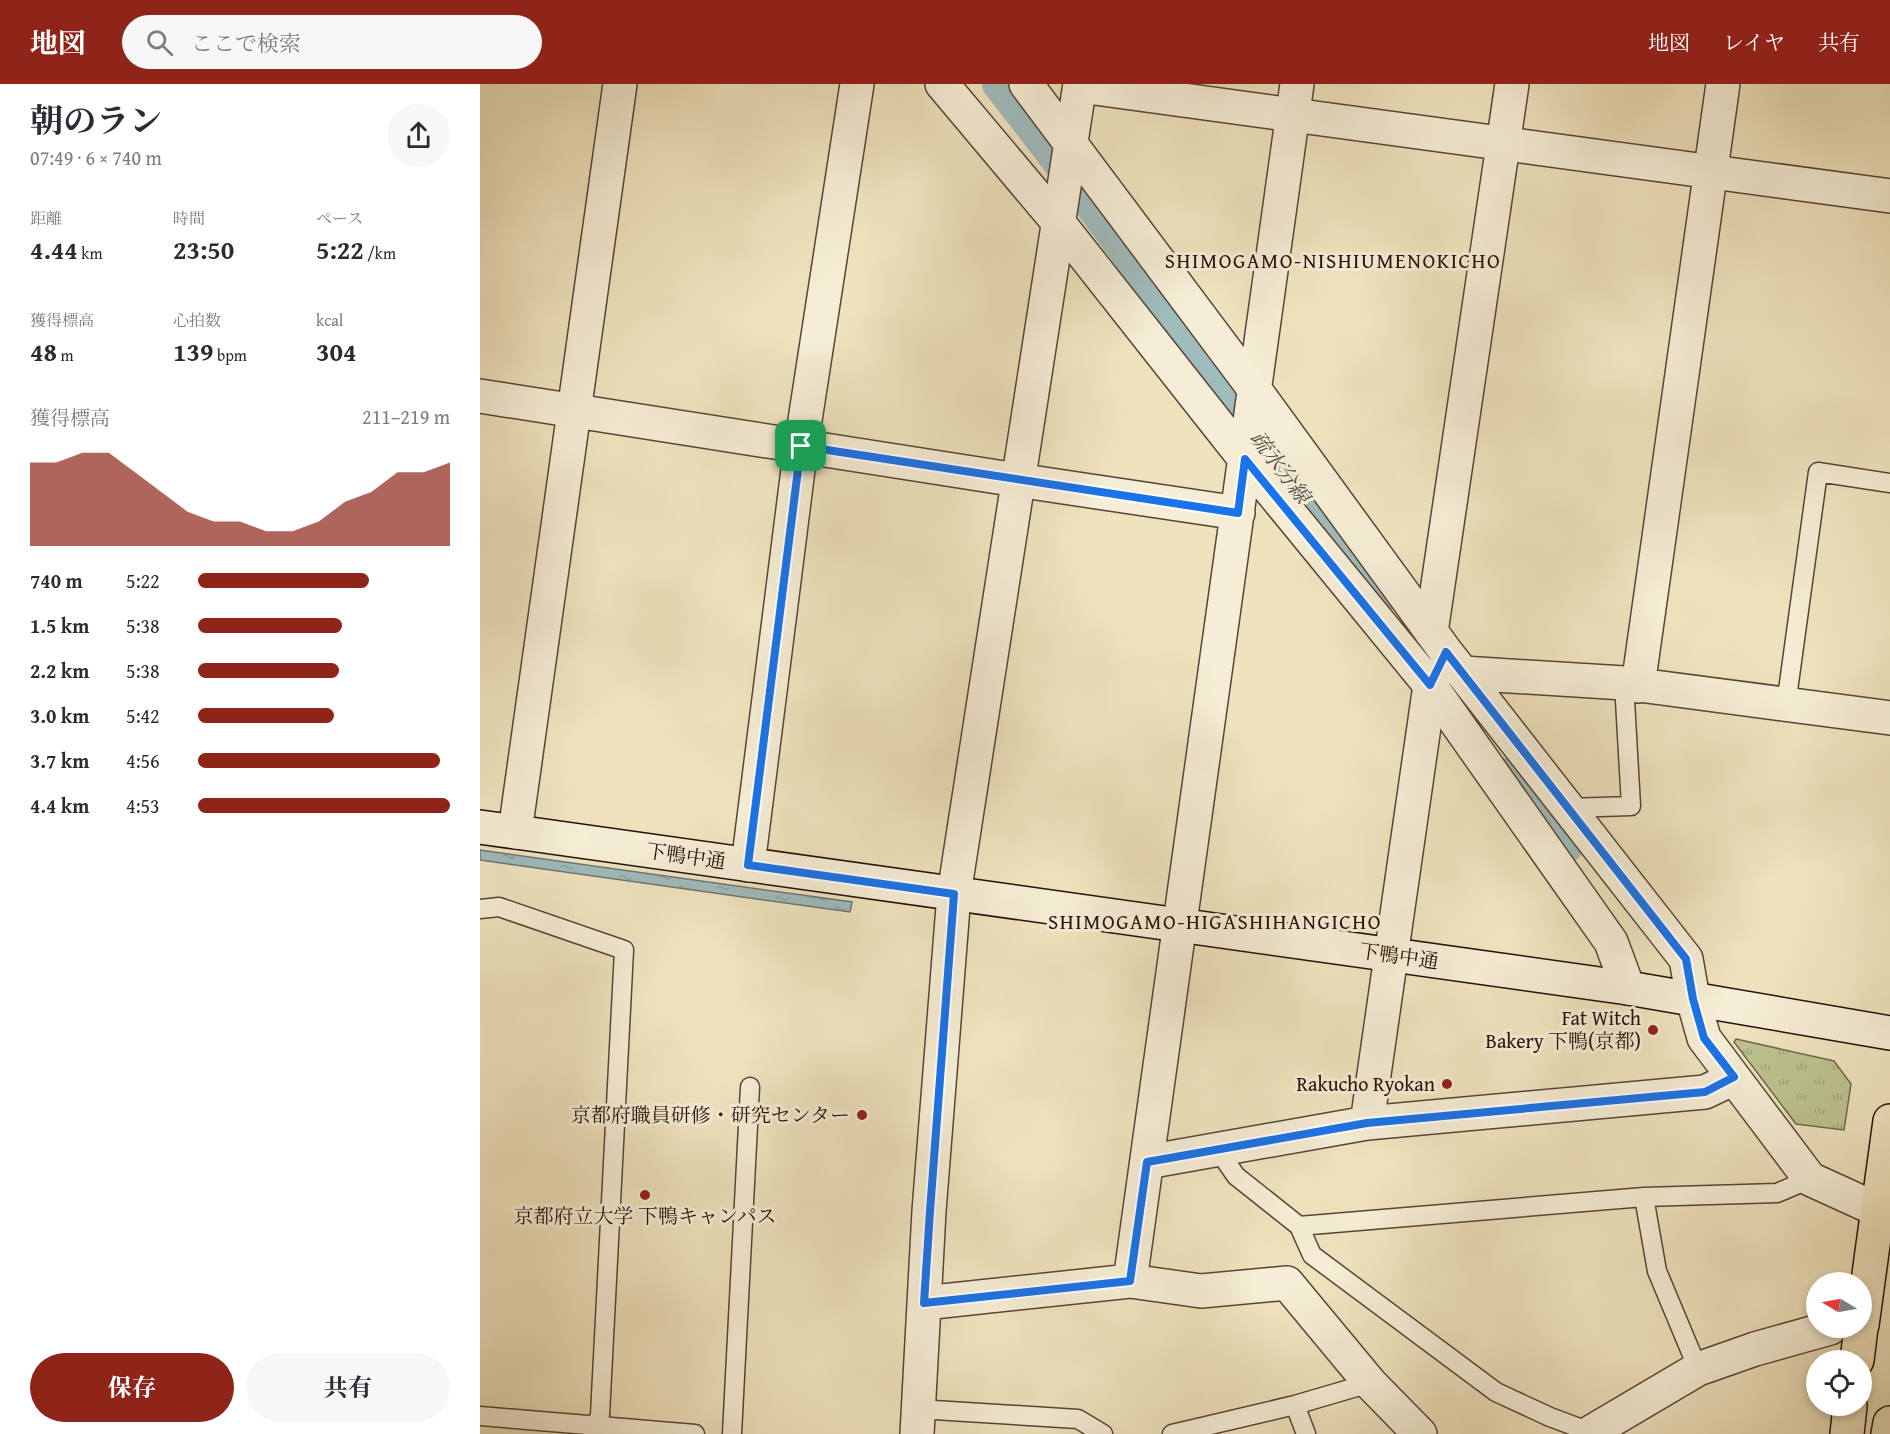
<!DOCTYPE html>
<html lang="ja">
<meta charset="utf-8">
<style>
:root{--surface:#fff;--page:#f7f7f7;--text:#2b2b33;--muted:#7c7c81;--accent:#8f2418}
body{margin:0;font-family:"Gentium Book Plus","Noto Serif JP",serif;background:var(--page);color:var(--text);height:100vh;display:flex;flex-direction:column;font-size:22px;white-space:nowrap}
*{box-sizing:border-box;margin:0}
p{font-size:20px;color:var(--muted)}
.icon{flex:none;width:33px;height:33px;fill:none;stroke:currentColor;stroke-width:2;stroke-linecap:round;stroke-linejoin:round}
.map{position:relative;flex:1;overflow:hidden}
.panel{display:flex;flex-direction:column;background:var(--surface);width:480px}
.panel>*{flex:none}
.needle{width:39px;rotate:280deg}
.fabs{position:absolute;left:1326px;top:1188px;display:grid;gap:12px}
.fabs a{display:grid;place-items:center;width:66px;height:66px;border-radius:50%;background:var(--surface);box-shadow:0 3px 9px #0003;font-size:30px}
.pin{position:absolute;display:grid;place-items:center;width:51px;height:51px;color:#fff;margin:-26px;border-radius:12px;box-shadow:0 3px 9px #0006}
.round{display:grid;place-items:center;flex:none;width:63px;height:63px;border-radius:32px;background:var(--page)}
.overview{display:flex;align-items:center;justify-content:space-between;height:102px;padding:0 30px}
h1{font-size:33px;font-weight:700;line-height:45px}
.figures{display:grid;grid-template-columns:repeat(3,1fr);gap:9px;height:102px;padding:6px 30px}
.figures div{display:grid;align-content:center}
.figures b{font-size:26px;font-weight:700}
.figures small{font-size:16px;font-weight:400}
.figures p{font-size:16px}
.chart{height:168px;padding:12px 30px}
.chart p{display:flex;justify-content:space-between}
.chart svg{width:100%;height:108px;margin-top:6px;fill:var(--accent);opacity:.7}
.action{display:flex;gap:12px;margin-top:auto;padding:12px 30px}
.action a{flex:1;height:69px;border-radius:36px;background:var(--accent);color:#fff;font-size:24px;font-weight:700;line-height:69px;text-align:center}
.action a+a{background:var(--page);color:var(--text)}
ul{padding:0 30px;list-style:none;font-size:20px}
li{display:grid;grid-template-columns:96px 72px 1fr;align-items:center;height:45px}
li i{height:15px;border-radius:8px;background:var(--accent)}
header{display:flex;align-items:center;gap:36px;box-sizing:border-box;height:84px;padding:0 30px;background:var(--accent);color:#fff}
header strong{font-size:28px}
nav{display:flex;gap:33px;margin-inline-start:auto;font-size:21px}
.search{width:420px;height:54px;background:var(--page);display:flex;align-items:center;gap:15px;box-sizing:border-box;padding:0 21px;border-radius:33px;color:var(--muted);font-size:22px}
main{display:flex;flex:1;min-height:0}
.map>svg:first-child{display:block}
</style>
<header>
<strong>地図</strong>
<div class="search"><svg class="icon" aria-label="search" viewBox="0 0 24 24"><circle cx="10" cy="10" r="6"/><path d="M15 15l6 6"/></svg>ここで検索</div>
<nav><a>地図</a><a>レイヤ</a><a>共有</a></nav>
</header>
<main>
<section class="panel">
<div class="overview"><div><h1>朝のラン</h1><p>07:49 · 6 × 740 m</p></div><a class="round"><svg class="icon" aria-label="share" viewBox="0 0 24 24"><path d="M12 15V3M7 8l5-5 5 5M5 13v7h14v-7"/></svg></a></div>
<div class="figures">
<div><p>距離</p><b>4.44<small> km</small></b></div>
<div><p>時間</p><b>23:50</b></div>
<div><p>ペース</p><b>5:22<small> /km</small></b></div>
</div>
<div class="figures">
<div><p>獲得標高</p><b>48<small> m</small></b></div>
<div><p>心拍数</p><b>139<small> bpm</small></b></div>
<div><p>kcal</p><b>304</b></div>
</div>
<div class="chart"><p><span>獲得標高</span>211–219 m</p>
<svg viewBox="0 0 160 44" preserveAspectRatio="none"><path d="M0 44V10L10 10L20 6L30 6L40 14L50 22L60 30L70 34L80 34L90 38L100 38L110 34L120 26L130 22L140 14L150 14L160 10V44z"/></svg>
</div>
<ul>
<li><b>740 m</b>5:22<i style="width:68%"></i></li>
<li><b>1.5 km</b>5:38<i style="width:57%"></i></li>
<li><b>2.2 km</b>5:38<i style="width:56%"></i></li>
<li><b>3.0 km</b>5:42<i style="width:54%"></i></li>
<li><b>3.7 km</b>4:56<i style="width:96%"></i></li>
<li><b>4.4 km</b>4:53<i style="width:100%"></i></li>
</ul>
<div class="action"><a>保存</a><a>共有</a></div>
</section>
<div class="map">
<svg width="1410" height="1350" viewBox="0 0 1410 1350">
<defs>
<pattern id="grass-tufts" width="24" height="20" patternUnits="userSpaceOnUse" patternTransform="scale(1.5)"><rect width="24" height="20" fill="#bcc38f"/><path d="M3 7l-1-3M5 7V3M7 7l1-3M15 17l-1-3M17 17v-4M19 17l1-3" fill="none" stroke="#a1a67a"/></pattern>
<pattern id="water-ripples" width="26" height="14" patternUnits="userSpaceOnUse" patternTransform="scale(1.5)"><rect width="26" height="14" fill="#9fbbbc"/><path d="M2 4q2-2 4 0t4 0M15 11q2-2 4 0t4 0" fill="none" stroke="#89a0a0"/></pattern>
</defs>
<rect width="100%" height="100%" fill="#efe3be"/>
<filter id="stains"><feTurbulence type="fractalNoise" baseFrequency=".00333" numOctaves="4"/><feColorMatrix values="0 0 0 0 .2 0 0 0 0 .09 0 0 0 0 .02 0 0 0 .5 -.17"/></filter>
<radialGradient id="worn" r=".72"><stop offset=".6" stop-color="#630" stop-opacity="0"/><stop offset="1" stop-color="#630" stop-opacity=".3"/></radialGradient>
<path fill="url(#grass-tufts)" stroke="#706a4c" stroke-width="1.5" d="M1256,955l98,22 17,23 -7,46 -48,-6 -62,-82z"/>
<path fill="url(#water-ripples)" stroke="#6e7774" stroke-width="1.5" d="M0,766l372,52 -2,10 -370,-52z"/>
<g fill="none" stroke-linecap="round" stroke-linejoin="round">
<path stroke="#9fbbbc" stroke-width="32" d="M518,0c132,168 253,344 381,515
M1030,689l57,74"/>
<defs>
<path id="lane" d="M1306,621l32,-233 72,11
M1088,724l63,-2 -7,-123
M0,825l19,-2 125,43 -24,465 -7,19
M738,1066l18,26 63,50 13,29 184,137 54,25 40,15
M1164,1113l13,74 41,98
M819,1142l345,-29 133,-4 33,-14
M815,1321l11,29
M438,1325l160,10 25,15
M0,1332l215,18
M252,1350l18,-347
M692,1350l123,-29 75,-22"/>
<path id="street" d="M462,0l116,138 187,237 185,226 181,257 17,46
M546,0l229,306 191,262 240,307 7,40 11,39 106,141 68,31
M817,0l-167,1197 71,10 86,-8 83,100 50,51
M600,2l810,110
M0,312l537,84 221,33
M951,548l81,-548
M983,589l161,10 266,35
M1158,602l85,-602
M35,748l105,-748
M268,781l53,-419 56,-362
M887,1039l63,-438 5,-10
M667,1078l220,-39 338,-31 29,-14
M444,1219l206,-22
M437,1350l12,-223 25,-317 126,-810
M1108,1350l110,-65 57,-20 75,-21"/>
<path id="secondary" d="M0,743l1148,161 262,45"/>
<path id="highway" d="M1382,1241l28,-204
M1377,1276l4,-32
M1367,1350l3,-28
M1408,1350l2,-11"/>
</defs>
<use href="#lane" stroke="#574536" stroke-width="21"/>
<use href="#street" stroke="#574536" stroke-width="36"/>
<use href="#secondary" stroke="#241009" stroke-width="36"/>
<use href="#highway" stroke="#241009" stroke-width="36"/>
<use href="#lane" stroke="#f5edd5" stroke-width="18"/>
<use href="#street" stroke="#f5edd5" stroke-width="33"/>
<use href="#secondary" stroke="#f5edd5" stroke-width="33"/>
<use href="#highway" stroke="#efe3be" stroke-width="33"/>
</g>
<g fill="none" stroke-linecap="round" stroke-linejoin="round">
<defs>
<path id="route" d="M321,362l437,67 7,-54 185,226 16,-33 240,307 7,40 11,39 30,39 -29,15 -338,31 -220,39 -17,119 -206,22 6,-92 24,-317 -206,-29z"/>
</defs>
<use href="#route" stroke="#fff" stroke-width="12"/>
<use href="#route" stroke="#1a73e8" stroke-width="8"/>
</g>
<g fill="#8f2418" stroke="#f5edd5" stroke-width="2">
<circle cx="1173" cy="946" r="6"/>
<circle cx="967" cy="1000" r="6"/>
<circle cx="382" cy="1031" r="6"/>
<circle cx="165" cy="1111" r="6"/>
</g>
<g text-anchor="middle" stroke-width="6" stroke-linejoin="round" paint-order="stroke">
<g font-size="20" fill="#241009" stroke="#f5edd5">
<text transform="translate(206 772) rotate(8)" y="7">下鴨中通</text>
<text transform="translate(919 872) rotate(8)" y="7">下鴨中通</text>
</g>
<g font-size="20" fill="#241009" stroke="#f5edd5" text-anchor="end">
<text x="1161" y="941">Fat Witch<tspan x="1161" dy="23">Bakery 下鴨(京都)</tspan></text>
<text x="955" y="1007">Rakucho Ryokan</text>
<text x="370" y="1038">京都府職員研修・研究センター</text>
<text x="165" y="1139" text-anchor="middle">京都府立大学 下鴨キャンパス</text>
</g>
<g font-size="21" letter-spacing="1.5" fill="#241009" stroke="#f5edd5">
<text x="853" y="184">SHIMOGAMO-NISHIUMENOKICHO</text>
<text x="735" y="845">SHIMOGAMO-HIGASHIHANGICHO</text>
</g>
<g font-size="21" font-style="italic" fill="#4f4c48" stroke="#f5edd5">
<text transform="translate(800 383) rotate(53)" y="7">疏水分線</text>
</g>
</g>
<rect width="100%" height="100%" filter="url(#stains)"/>
<rect width="100%" height="100%" fill="url(#worn)"/>
</svg>
<div class="fabs">
<a><svg class="needle" viewBox="-14 -14 28 28"><path d="M0-13l5 13h-10z" fill="#e53935"/><path d="M0 13l5-13h-10z" fill="#7c7c81"/></svg></a>
<a><svg class="icon" aria-label="locate" viewBox="0 0 24 24"><circle cx="12" cy="12" r="6"/><path d="M12 2v4M12 18v4M2 12h4M18 12h4"/></svg></a>
</div>
<div class="pin" style="left:321px;top:362px;background:#1e9e55"><svg class="icon" aria-label="arrive" viewBox="0 0 24 24"><path d="M6 21V4h12l-3 4 3 4H6"/></svg></div>
</div>
</main>
